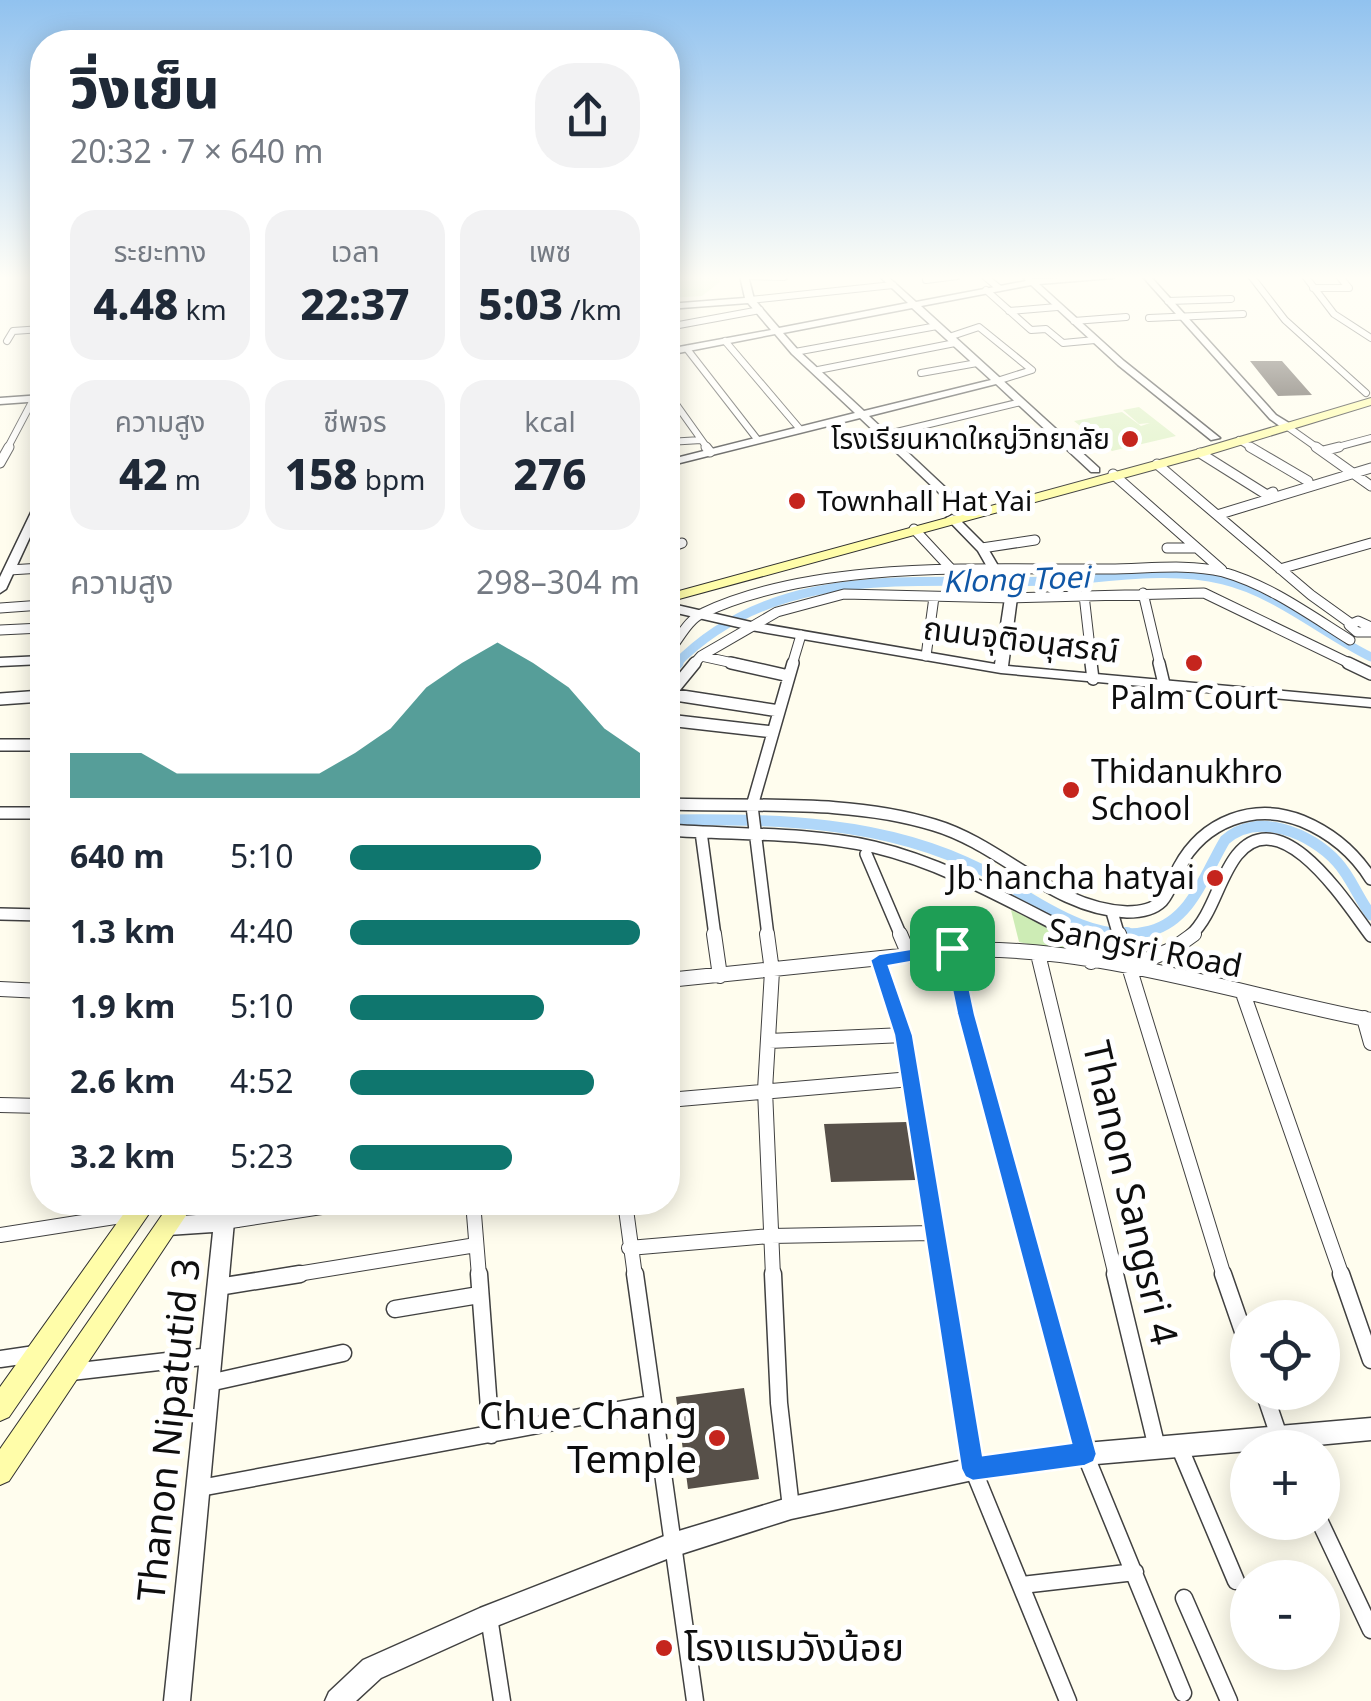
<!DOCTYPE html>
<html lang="th">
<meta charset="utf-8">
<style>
:root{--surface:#fff;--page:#f2f2f3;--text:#1f2937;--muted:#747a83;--accent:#0f766e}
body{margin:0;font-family:Georgia,"Noto Sans Thai",serif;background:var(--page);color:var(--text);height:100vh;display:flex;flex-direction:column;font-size:38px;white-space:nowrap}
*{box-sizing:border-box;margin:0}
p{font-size:32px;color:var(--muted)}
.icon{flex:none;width:55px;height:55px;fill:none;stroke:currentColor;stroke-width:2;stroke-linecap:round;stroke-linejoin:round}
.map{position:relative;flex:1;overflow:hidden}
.panel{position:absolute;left:30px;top:30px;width:650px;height:1185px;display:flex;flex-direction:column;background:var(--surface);border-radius:40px;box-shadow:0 5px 25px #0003}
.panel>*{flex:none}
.fabs{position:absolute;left:1230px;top:1300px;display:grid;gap:20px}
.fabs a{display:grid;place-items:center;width:110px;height:110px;border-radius:50%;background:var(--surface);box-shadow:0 5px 25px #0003;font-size:50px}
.pin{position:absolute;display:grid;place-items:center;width:85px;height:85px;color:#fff;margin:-42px;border-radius:20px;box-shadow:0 5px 15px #0006}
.round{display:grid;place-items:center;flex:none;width:105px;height:105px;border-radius:40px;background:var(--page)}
.overview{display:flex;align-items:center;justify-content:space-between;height:170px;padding:0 40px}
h1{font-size:55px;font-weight:800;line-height:75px}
.metrics{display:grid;grid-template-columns:repeat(3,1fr);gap:15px;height:170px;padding:10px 40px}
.metrics div{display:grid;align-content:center;border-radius:25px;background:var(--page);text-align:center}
.metrics b{font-size:42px;font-weight:800}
.metrics small{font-size:28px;font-weight:400}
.metrics p{font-size:28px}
.chart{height:280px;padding:20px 40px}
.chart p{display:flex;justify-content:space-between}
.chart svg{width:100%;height:180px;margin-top:10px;fill:var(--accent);opacity:.7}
ul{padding:0 40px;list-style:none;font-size:32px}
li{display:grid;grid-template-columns:160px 120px 1fr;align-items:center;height:75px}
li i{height:25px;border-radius:12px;background:var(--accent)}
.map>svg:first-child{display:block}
</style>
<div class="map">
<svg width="1371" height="1701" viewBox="0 0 1371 1701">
<rect width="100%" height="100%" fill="#fffdee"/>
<path fill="#cdecb5" d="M1011,910l62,27 8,4 4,12h-17l-49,-11z"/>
<path fill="#e0f2c8" d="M668,276h50l2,6 -18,14 -34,2z
M1139,407l37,29 -64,15 -38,-30 48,-9 19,14 9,-3 -11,1 -16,-14z"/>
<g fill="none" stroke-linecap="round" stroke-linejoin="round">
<path stroke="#b0d7f9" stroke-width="9" d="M675,665c101,-104 241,-80 374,-84 57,-2 117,-15 174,-1 54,13 99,53 148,77"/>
<path stroke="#b0d7f9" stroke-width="11" d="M668,673l10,-10
M668,820c106,-1 217,0 314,50 49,26 108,77 168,61 42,-11 55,-58 75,-91 32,-29 86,-7 112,22 14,15 21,36 34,53"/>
<path stroke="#b0d7f9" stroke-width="14" d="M1121,934h6"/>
</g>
<path fill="#575049" d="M1250,361h32l30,34 -34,1z
M907,1122l9,58 -85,2 -7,-58z
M744,1388l15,91 -71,10 -12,-92z"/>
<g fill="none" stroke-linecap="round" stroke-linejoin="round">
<defs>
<path id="minor-far4" d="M744,276l40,1
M984,276l15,12
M1251,276l34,44 81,73
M1305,276l29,38 37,24
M926,280l31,-4
M1313,288h36l-10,-12
M986,290l45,40 15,-1 17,14 32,-3
M750,300l143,-15
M1168,301l63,-2
M1009,311l48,-4
M1149,318l94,-4
M1074,321l52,-4
M668,327l92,-17
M949,337l30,-10 53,43 -35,11
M7,341l6,-10 29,-2
M725,341l74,87
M687,349l70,90
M795,352l142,-26
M818,370l137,-27
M921,373l56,-10
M668,393l40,56
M1285,425l34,24
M884,435l137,-33
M1239,440l15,9
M668,442l33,-2
M7,449l27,-51
M1330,449l41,-11"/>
<path id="minor-far3" d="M706,447l4,5
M1250,447l58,34
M1316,447l55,39
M1323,451l16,-4
M1200,453l67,42 6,-3
M0,463l9,-16
M1157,464l154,131 39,28
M1113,474l109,96
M1217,515l154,-47
M914,529l40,43
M668,548l14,-5
M982,548l53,-8
M1167,548h30
M1280,569l91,-26
M9,570l33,-2
M1143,593l17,72
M1084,595l8,70
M0,608l42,-3
M1371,627l-13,-6 -9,4 8,7h14
M0,630l42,-2
M668,652c11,-12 19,-32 35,-39 115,-54 282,-43 406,-44 38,0 77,-6 114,3 46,13 87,43 127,68
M701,656l41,9
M926,656l8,-59
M693,665l8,-9 76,-44 67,-18 167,4 193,-5 149,72
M792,665l9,-30"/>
<path id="minor-far2" d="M731,663l58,13
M1091,663l2,16
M1159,663l5,21
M1348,663l23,11
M669,694l110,17
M668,696l27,-33
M0,699l42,-3
M668,720l105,12
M0,745h42
M668,804c87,3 182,-5 266,21 68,20 119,84 193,87 12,0 26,-2 35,-11 9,-10 11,-23 17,-34 25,-46 75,-65 123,-46 29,12 52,31 69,58
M0,813h42
M668,830c67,5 140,2 206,17 72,17 138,56 204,89
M701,832l14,104
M866,854l35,82
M1112,912l7,24
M0,914l42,1
M768,936l-16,-130 41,-143
M1190,936c23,-21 28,-57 47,-81 45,-56 111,51 134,81"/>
<path id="minor-far1" d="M714,934l6,42
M767,934l5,37 -7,119 8,186
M900,934l9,21
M1073,934l17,12 1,16
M1119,934l105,342
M953,948l13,66 71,262
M1038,954l78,322
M879,960l25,75 38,241
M1129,967l44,-18 21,-15
M668,980l281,-29c133,-10 291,44 422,69
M0,989l42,2
M1244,996l98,280
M1364,1018l7,25
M769,1041l135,-6
M668,1100l243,-21
M0,1105l42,1
M473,1202l6,74
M625,1202l10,74
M238,1220l10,-18
M224,1222l130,-20
M0,1235l134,-21
M629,1248l142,-12 162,-3
M285,1276l191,-31"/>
<path id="minor" d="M479,1274l12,161
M635,1274l60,427
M773,1274l6,129 12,105
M942,1274l31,195 95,232
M1036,1274l49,180 98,239
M1115,1274l42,174
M1223,1274l25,72
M1341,1274l30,86
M218,1287l82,-13
M395,1309l84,-14
M0,1359l35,-5
M71,1372l140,-16
M209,1383l134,-30
M1264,1392l16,47
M1179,1446l57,135
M200,1488l450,-84
M1320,1522l51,108
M1022,1585l113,-13
M1184,1598l45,103
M489,1617l13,84"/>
<path id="tertiary" d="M740,276h8l6,23 25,29 129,-25 -29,-27h8l29,26 110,-21 -2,-3 4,-2 6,3 82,-3 -4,2 -73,6 85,77 96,77 -9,2 -93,-75 -87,-80 -110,21 178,162v4h-8l-95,-88 -127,32 94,88v4h-8l-95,-90 -192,48v-6l187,-47 -63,-59 -17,-20 -107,21v-6l103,-19 -23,-27 -80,6v-5l77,-6zM912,308l79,72 -127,31 -66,-61 -15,-17z
M1142,276h8l126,139 13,8v4h-8l-11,-8z
M42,395v6l-42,3v-6z
M42,497v14l-36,78 -6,4v-16l37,-77z
M952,515l4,1 31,31 30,51 -9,68 363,33v8l-370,-34 -250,-43 -83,-19v-8l83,19 244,42 10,-66 -27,-47 -32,-33z
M42,656v8l-42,2v-8z
M224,1213l7,3 3,6 -44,479h-26l49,-469 -45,3 -7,-3 -3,-6 3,-6 7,-3z
M1371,1418v22l-86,8h-37v3l-163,14 -112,15 -182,39 -119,38 -178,70 -113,51 -25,23h-31l4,-9 34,-32 117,-52 192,-75 119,-36 182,-39 112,-15z"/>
<path id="secondary" d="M1371,398v7l-167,51 -536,146v-8l528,-144z
M132,1202h25l-148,215 -9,4v-34z
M171,1202h24l-186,279 -9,4v-36z"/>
</defs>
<use href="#minor-far4" stroke="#414141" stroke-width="8"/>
<use href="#minor-far3" stroke="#414141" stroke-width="11"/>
<use href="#minor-far2" stroke="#414141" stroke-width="14"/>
<use href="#minor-far1" stroke="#414141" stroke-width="16"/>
<use href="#minor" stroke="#414141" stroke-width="19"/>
<use href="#tertiary" stroke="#414141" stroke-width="3"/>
<use href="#secondary" stroke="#303030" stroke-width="2"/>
<use href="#minor-far4" stroke="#fff" stroke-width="6"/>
<use href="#minor-far3" stroke="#fff" stroke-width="9"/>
<use href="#minor-far2" stroke="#fff" stroke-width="11"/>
<use href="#minor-far1" stroke="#fff" stroke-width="14"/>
<use href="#minor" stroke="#fff" stroke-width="16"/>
<use href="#tertiary" fill="#fff" fill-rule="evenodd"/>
<use href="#secondary" fill="#fffda9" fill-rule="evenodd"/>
</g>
<linearGradient id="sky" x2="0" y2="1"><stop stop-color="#91c2ef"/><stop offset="0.54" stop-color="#fffef7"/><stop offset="1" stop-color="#fffef7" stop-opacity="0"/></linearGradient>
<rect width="1371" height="514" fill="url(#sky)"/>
<path fill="#1a73e8" stroke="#fff" stroke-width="2.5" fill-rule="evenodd" d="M952,942l9,6 14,66 122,440 -3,8 -9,4 -112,15 -8,-4 -4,-8 -67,-434 -24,-75 9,-6zM945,956l12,58 114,429 -88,12 -70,-420 -24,-69z"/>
<g fill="#c5251e" stroke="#fff" stroke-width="4">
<circle cx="1130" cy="439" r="10"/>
<circle cx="797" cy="501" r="10"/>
<circle cx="1194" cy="663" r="10"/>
<circle cx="1071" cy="790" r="10"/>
<circle cx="1215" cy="878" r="10"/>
<circle cx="717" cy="1438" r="10"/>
<circle cx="664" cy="1648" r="10"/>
</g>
<g text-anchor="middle" stroke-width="10" stroke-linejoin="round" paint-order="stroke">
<g font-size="28" fill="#0e0e0e" stroke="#fff" text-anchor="end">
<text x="1110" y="449">โรงเรียนหาดใหญ่วิทยาลัย</text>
<text x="817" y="511" text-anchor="start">Townhall Hat Yai</text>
</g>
<g font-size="30" font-style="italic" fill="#1057a6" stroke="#fff">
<text transform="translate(1016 580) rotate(-2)" y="10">Klong Toei</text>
</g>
<g font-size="32" fill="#0e0e0e" stroke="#fff">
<text transform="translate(1021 640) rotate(7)" y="11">ถนนจุติอนุสรณ์</text>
<text transform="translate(1145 948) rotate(11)" y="11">Sangsri Road</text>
</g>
<g font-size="32" fill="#0e0e0e" stroke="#fff">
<text x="1194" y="709">Palm Court</text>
<text x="1091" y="783" text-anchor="start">Thidanukhro<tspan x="1091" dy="37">School</tspan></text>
<text x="1195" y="889" text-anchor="end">Jb hancha hatyai</text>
</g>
<g font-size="38" fill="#0e0e0e" stroke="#fff">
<text transform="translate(1130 1193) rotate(77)" y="13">Thanon Sangsri 4</text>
<text transform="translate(169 1430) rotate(-84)" y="13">Thanon Nipatutid 3</text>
</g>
<g font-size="38" fill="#0e0e0e" stroke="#fff" text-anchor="end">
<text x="697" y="1429">Chue Chang<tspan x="697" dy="44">Temple</tspan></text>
<text x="684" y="1661" text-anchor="start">โรงแรมวังน้อย</text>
</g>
</g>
</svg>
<div class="fabs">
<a><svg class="icon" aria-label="locate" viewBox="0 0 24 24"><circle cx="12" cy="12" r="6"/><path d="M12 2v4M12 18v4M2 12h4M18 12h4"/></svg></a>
<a>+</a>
<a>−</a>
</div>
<div class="pin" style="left:952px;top:948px;background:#1e9e55"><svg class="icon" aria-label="arrive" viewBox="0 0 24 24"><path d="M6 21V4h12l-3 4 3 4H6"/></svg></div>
<section class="panel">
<div class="overview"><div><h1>วิ่งเย็น</h1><p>20:32 · 7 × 640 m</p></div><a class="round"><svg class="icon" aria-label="share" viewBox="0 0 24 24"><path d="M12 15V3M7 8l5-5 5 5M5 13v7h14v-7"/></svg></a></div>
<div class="metrics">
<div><p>ระยะทาง</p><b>4.48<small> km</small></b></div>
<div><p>เวลา</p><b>22:37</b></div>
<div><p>เพซ</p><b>5:03<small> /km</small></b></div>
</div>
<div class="metrics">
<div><p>ความสูง</p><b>42<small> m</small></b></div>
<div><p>ชีพจร</p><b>158<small> bpm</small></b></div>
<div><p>kcal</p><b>276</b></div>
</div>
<div class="chart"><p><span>ความสูง</span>298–304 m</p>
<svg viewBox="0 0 160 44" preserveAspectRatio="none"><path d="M0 44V33L10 33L20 33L30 38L40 38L50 38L60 38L70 38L80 33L90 27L100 17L110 11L120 6L130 11L140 17L150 27L160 33V44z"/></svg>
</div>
<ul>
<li><b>640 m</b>5:10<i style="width:66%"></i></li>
<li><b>1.3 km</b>4:40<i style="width:100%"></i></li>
<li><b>1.9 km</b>5:10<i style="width:67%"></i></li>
<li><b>2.6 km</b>4:52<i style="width:84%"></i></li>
<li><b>3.2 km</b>5:23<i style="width:56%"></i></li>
</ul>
</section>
</div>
